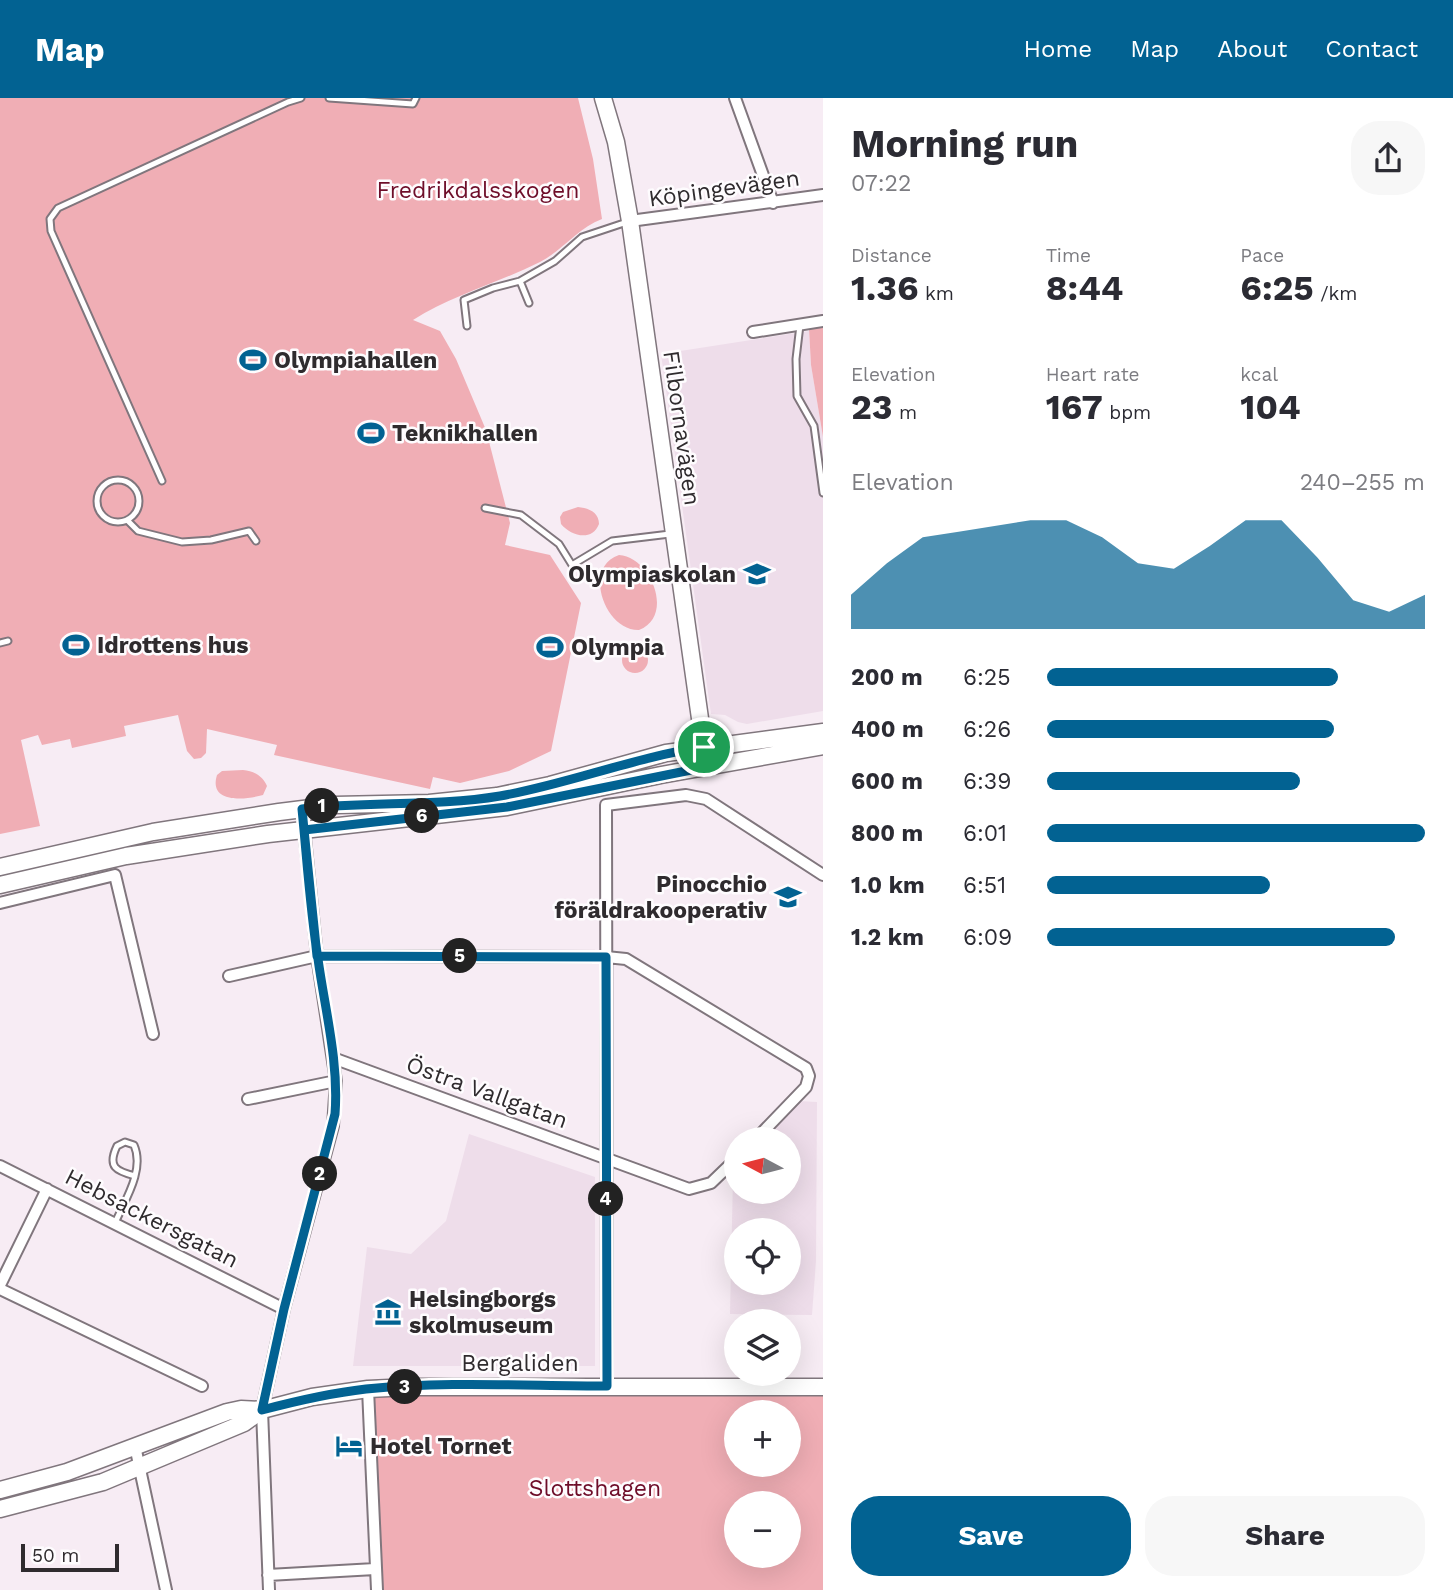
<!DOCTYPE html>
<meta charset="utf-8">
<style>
:root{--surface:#fff;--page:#f7f7f7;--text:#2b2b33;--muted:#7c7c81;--accent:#026292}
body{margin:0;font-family:"Work Sans",sans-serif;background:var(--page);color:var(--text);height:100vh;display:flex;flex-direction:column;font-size:26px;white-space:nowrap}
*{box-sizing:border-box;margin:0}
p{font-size:23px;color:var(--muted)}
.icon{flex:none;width:38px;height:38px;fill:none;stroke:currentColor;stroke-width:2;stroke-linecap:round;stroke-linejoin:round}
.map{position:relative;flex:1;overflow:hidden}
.drawer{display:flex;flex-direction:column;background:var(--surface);width:630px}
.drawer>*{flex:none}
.needle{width:46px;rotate:277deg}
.controls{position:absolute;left:724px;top:1029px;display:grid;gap:14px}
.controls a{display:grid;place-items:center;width:77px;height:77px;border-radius:50%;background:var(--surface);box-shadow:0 7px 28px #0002;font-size:35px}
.scale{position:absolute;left:21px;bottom:18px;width:98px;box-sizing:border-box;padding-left:7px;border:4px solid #2f2b2e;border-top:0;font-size:19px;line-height:24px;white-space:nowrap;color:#2f2b2e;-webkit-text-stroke:5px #fefcfe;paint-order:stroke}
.pin{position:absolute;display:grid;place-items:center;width:60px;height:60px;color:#fff;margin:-30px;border:4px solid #fff;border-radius:50%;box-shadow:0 2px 7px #0007}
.km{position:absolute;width:35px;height:35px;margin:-18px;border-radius:50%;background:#222;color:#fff;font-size:19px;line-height:35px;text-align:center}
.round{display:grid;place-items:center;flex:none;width:74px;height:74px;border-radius:28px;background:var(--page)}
.head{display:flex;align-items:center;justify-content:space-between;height:119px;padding:0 28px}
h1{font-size:38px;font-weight:700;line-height:52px}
.metrics{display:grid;grid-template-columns:repeat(3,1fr);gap:10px;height:119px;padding:7px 28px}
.metrics div{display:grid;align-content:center}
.metrics b{font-size:35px;font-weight:700}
.metrics small{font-size:19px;font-weight:400}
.metrics p{font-size:19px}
.chart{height:196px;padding:14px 28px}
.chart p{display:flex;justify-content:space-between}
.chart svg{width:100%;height:126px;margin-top:7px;fill:var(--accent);opacity:.7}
.button{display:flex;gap:14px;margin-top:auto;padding:14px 28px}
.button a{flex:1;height:80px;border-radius:28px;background:var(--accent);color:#fff;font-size:28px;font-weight:700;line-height:80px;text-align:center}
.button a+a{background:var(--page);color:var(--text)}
ul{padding:0 28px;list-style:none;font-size:23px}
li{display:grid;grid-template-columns:112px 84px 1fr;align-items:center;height:52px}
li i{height:18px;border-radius:9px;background:var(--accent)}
header{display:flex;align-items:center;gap:42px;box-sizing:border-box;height:98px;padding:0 35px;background:var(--accent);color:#fff}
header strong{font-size:33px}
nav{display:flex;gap:38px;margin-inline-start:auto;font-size:24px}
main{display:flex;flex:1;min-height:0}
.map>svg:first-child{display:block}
</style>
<header>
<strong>Map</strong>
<nav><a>Home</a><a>Map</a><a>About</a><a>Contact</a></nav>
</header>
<main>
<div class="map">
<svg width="823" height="1492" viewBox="0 0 823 1492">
<rect width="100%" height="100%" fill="#f7ecf4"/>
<path fill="#eeddea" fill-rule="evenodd" d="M809,233l2,34 12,72v274l-76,13 -9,-2 -13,-7 -14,-1 -50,-360z
M799,1003l18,1 -1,159 -4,54 -82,-1 3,-137 4,-5v20h52v-53h-23zM737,1132h52v53h-52z
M469,1036l126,43v189h-242l14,-119 44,7 35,-33z"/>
<path fill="#f0aeb5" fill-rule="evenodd" d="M0,0h578l15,61 9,60c-24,9 -39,31 -62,43 -42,21 -87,33 -127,58l27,11 16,28 30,71 24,93 -5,22 45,10 31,48 -30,148 -42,20 -49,12 -27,-6 -3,12 -156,-34 3,-10 -70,-16 -1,24 -5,5 -7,1 -7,-8 -9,-36 -54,11 2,10 -54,12 -2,-9 -28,6 -4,-10 -17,5 19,86 -40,8z
M823,229v110l-12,-72 -2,-36z
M578,409c10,1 21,5 21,17 -7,18 -28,12 -38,0l-1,-7 3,-5z
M619,457c32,2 56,61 20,75 -34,1 -57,-63 -20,-75z
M622 562a13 13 0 1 1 26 0a13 13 0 1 1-26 0Z
M243,672c11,1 20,6 24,16l-4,9c-17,5 -55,9 -46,-20l5,-4z
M368,1291h455v201h-446zM737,1314h52v53h-52zM737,1405h52v53h-52z"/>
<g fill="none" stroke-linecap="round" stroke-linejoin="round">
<defs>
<path id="lane" d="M329,0l84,6 3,-6
M520,183l9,22
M800,227l-4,34 1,37 17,30 9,67
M467,228l-3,-26 29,-12 27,-7 35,-20 27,-24 45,-15
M97 403a21 21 0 1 1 42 0a21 21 0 1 1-42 0Z
M162,383l-111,-250 -1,-12 8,-11 230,-106 13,-4
M485,410l36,7 38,29 13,21 40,-24 58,-7
M127,422l11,11 44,11 29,-2 38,-9 7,10
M0,545l8,-2
M115,1125c10,-23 30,-53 19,-78l-9,-3 -8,4c-10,21 -1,25 18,30"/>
<path id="street" d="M735,0l38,105
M630,123l193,-26
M753,234l70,-11
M115,777l38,159
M0,805l115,-28
M229,878l88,-20 289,1 20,2 180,109 3,8 -3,11 -50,52
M333,960l356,131 22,-6 26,-25
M248,1001l88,-18
M0,1068l284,143
M0,1187l47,-96
M0,1191l202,97
M607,1288l-1,-581 80,-10 20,4 117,76
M368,1291l9,201
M135,1348l31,144
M268,1477l107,-6
M269,1492l-7,-180 22,-101 49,-183 3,-45 -19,-125 -15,-147"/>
<path id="secondary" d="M603,0l13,44 14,79 75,533
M0,769l153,-35 126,-20 56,-7 94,-2 68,-7 53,-11 116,-32 157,-21
M0,787l126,-29 142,-22 239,-27 154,-32 162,-29
M0,1392l67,-18 160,-60 14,-3 21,1 50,-13 56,-8 43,-2h412
M0,1411l103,-27 141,-59 18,-13"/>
</defs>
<use href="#lane" stroke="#80767d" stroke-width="9"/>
<use href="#street" stroke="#80767d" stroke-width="14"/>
<use href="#secondary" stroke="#80767d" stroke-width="19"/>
<use href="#lane" stroke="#fff" stroke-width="5"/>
<use href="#street" stroke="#fff" stroke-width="10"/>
<use href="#secondary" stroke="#fff" stroke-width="16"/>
</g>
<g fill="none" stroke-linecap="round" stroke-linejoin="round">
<defs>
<path id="route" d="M704,649c-70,10 -135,37 -204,49 -65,11 -132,5 -198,13 5,50 8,100 16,150 7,51 21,103 17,155l-51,195 -22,101c34,-9 69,-17 104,-21 80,-8 161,-3 241,-3l-1,-429 -289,-1 -13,-126 203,-23 199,-40 -2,-20"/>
</defs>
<use href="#route" stroke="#fff" stroke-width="14"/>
<use href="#route" stroke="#026292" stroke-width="9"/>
</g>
<defs>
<symbol id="stadium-bare" viewBox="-9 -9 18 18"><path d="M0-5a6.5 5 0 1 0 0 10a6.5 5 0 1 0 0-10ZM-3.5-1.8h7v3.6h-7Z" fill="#026292" stroke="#fefcfe" stroke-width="2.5" paint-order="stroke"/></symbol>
<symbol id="school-bare" viewBox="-9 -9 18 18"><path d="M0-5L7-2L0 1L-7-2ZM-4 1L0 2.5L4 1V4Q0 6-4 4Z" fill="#026292" stroke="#fefcfe" stroke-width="2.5" paint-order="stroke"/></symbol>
<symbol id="museum-bare" viewBox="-9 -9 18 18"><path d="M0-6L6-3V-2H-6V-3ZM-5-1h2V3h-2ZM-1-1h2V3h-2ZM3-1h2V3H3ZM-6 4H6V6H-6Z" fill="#026292" stroke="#fefcfe" stroke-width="2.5" paint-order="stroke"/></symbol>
<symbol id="hotel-bare" viewBox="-9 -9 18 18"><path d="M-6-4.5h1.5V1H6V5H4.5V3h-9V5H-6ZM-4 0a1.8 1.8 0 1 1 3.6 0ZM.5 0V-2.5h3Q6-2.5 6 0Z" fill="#026292" stroke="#fefcfe" stroke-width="2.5" paint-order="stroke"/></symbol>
</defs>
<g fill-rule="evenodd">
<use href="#stadium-bare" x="234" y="243" width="38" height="38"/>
<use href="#stadium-bare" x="352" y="316" width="38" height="38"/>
<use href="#school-bare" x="738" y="457" width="38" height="38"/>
<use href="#stadium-bare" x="57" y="528" width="38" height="38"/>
<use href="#stadium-bare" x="531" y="530" width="38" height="38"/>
<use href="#school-bare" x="769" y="780" width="38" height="38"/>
<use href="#museum-bare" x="369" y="1195" width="38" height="38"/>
<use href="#hotel-bare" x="330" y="1329" width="38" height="38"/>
</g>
<g text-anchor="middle" stroke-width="5" stroke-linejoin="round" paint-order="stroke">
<g font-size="23" fill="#2f2b2e" stroke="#fefcfe">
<text transform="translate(724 90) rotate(-8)" y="8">Köpingevägen</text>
<text transform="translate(682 330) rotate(82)" y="8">Filbornavägen</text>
<text transform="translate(487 994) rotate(20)" y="8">Östra Vallgatan</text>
<text transform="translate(152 1120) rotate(27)" y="8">Hebsackersgatan</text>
<text x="520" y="1273">Bergaliden</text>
</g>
<g font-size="23" fill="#6e0d29" stroke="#fefcfe">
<text x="478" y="100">Fredrikdalsskogen</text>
<text x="595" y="1398">Slottshagen</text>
</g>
<g font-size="23" font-weight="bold" fill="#2f2b2e" stroke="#fefcfe" text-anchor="start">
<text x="274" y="270">Olympiahallen</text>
<text x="392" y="343">Teknikhallen</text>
<text x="736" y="484" text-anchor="end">Olympiaskolan</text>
<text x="97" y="555">Idrottens hus</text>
<text x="571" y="557">Olympia</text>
<text x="767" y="794" text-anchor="end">Pinocchio<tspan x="767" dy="26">föräldrakooperativ</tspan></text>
<text x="409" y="1209">Helsingborgs<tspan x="409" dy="26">skolmuseum</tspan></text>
<text x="370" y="1356">Hotel Tornet</text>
</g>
</g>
</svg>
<div class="controls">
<a><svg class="needle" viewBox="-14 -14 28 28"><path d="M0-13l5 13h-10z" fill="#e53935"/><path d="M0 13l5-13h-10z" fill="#7c7c81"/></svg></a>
<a><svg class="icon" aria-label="locate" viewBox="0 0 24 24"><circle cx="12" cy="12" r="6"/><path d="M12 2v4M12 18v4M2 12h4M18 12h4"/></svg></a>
<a><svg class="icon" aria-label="layers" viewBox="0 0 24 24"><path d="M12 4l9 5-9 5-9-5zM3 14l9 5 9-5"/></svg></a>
<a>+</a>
<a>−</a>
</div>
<div class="scale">50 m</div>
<div class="pin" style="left:704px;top:649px;background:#1e9e55"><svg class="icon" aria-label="arrive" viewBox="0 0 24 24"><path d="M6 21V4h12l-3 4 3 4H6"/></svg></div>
<b class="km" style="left:322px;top:708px">1</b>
<b class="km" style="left:320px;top:1076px">2</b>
<b class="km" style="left:405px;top:1289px">3</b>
<b class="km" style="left:606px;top:1101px">4</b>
<b class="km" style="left:460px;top:858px">5</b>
<b class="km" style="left:422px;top:718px">6</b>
</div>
<section class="drawer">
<div class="head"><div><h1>Morning run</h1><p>07:22</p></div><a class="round"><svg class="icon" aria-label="share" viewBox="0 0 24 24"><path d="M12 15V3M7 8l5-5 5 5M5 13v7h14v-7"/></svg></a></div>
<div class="metrics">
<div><p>Distance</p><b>1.36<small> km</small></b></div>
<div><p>Time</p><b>8:44</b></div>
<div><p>Pace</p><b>6:25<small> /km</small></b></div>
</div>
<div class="metrics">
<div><p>Elevation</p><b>23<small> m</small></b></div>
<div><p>Heart rate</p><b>167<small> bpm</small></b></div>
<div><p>kcal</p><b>104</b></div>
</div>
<div class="chart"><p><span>Elevation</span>240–255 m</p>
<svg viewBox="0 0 160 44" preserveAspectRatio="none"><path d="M0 44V32L10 21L20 12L30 10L40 8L50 6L60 6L70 12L80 21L90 23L100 15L110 6L120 6L130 19L140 34L150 38L160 32V44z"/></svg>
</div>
<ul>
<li><b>200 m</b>6:25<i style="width:77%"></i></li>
<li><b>400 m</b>6:26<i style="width:76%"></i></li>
<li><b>600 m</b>6:39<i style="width:67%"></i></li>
<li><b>800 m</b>6:01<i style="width:100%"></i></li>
<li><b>1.0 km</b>6:51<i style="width:59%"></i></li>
<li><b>1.2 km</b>6:09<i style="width:92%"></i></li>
</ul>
<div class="button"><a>Save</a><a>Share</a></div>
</section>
</main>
